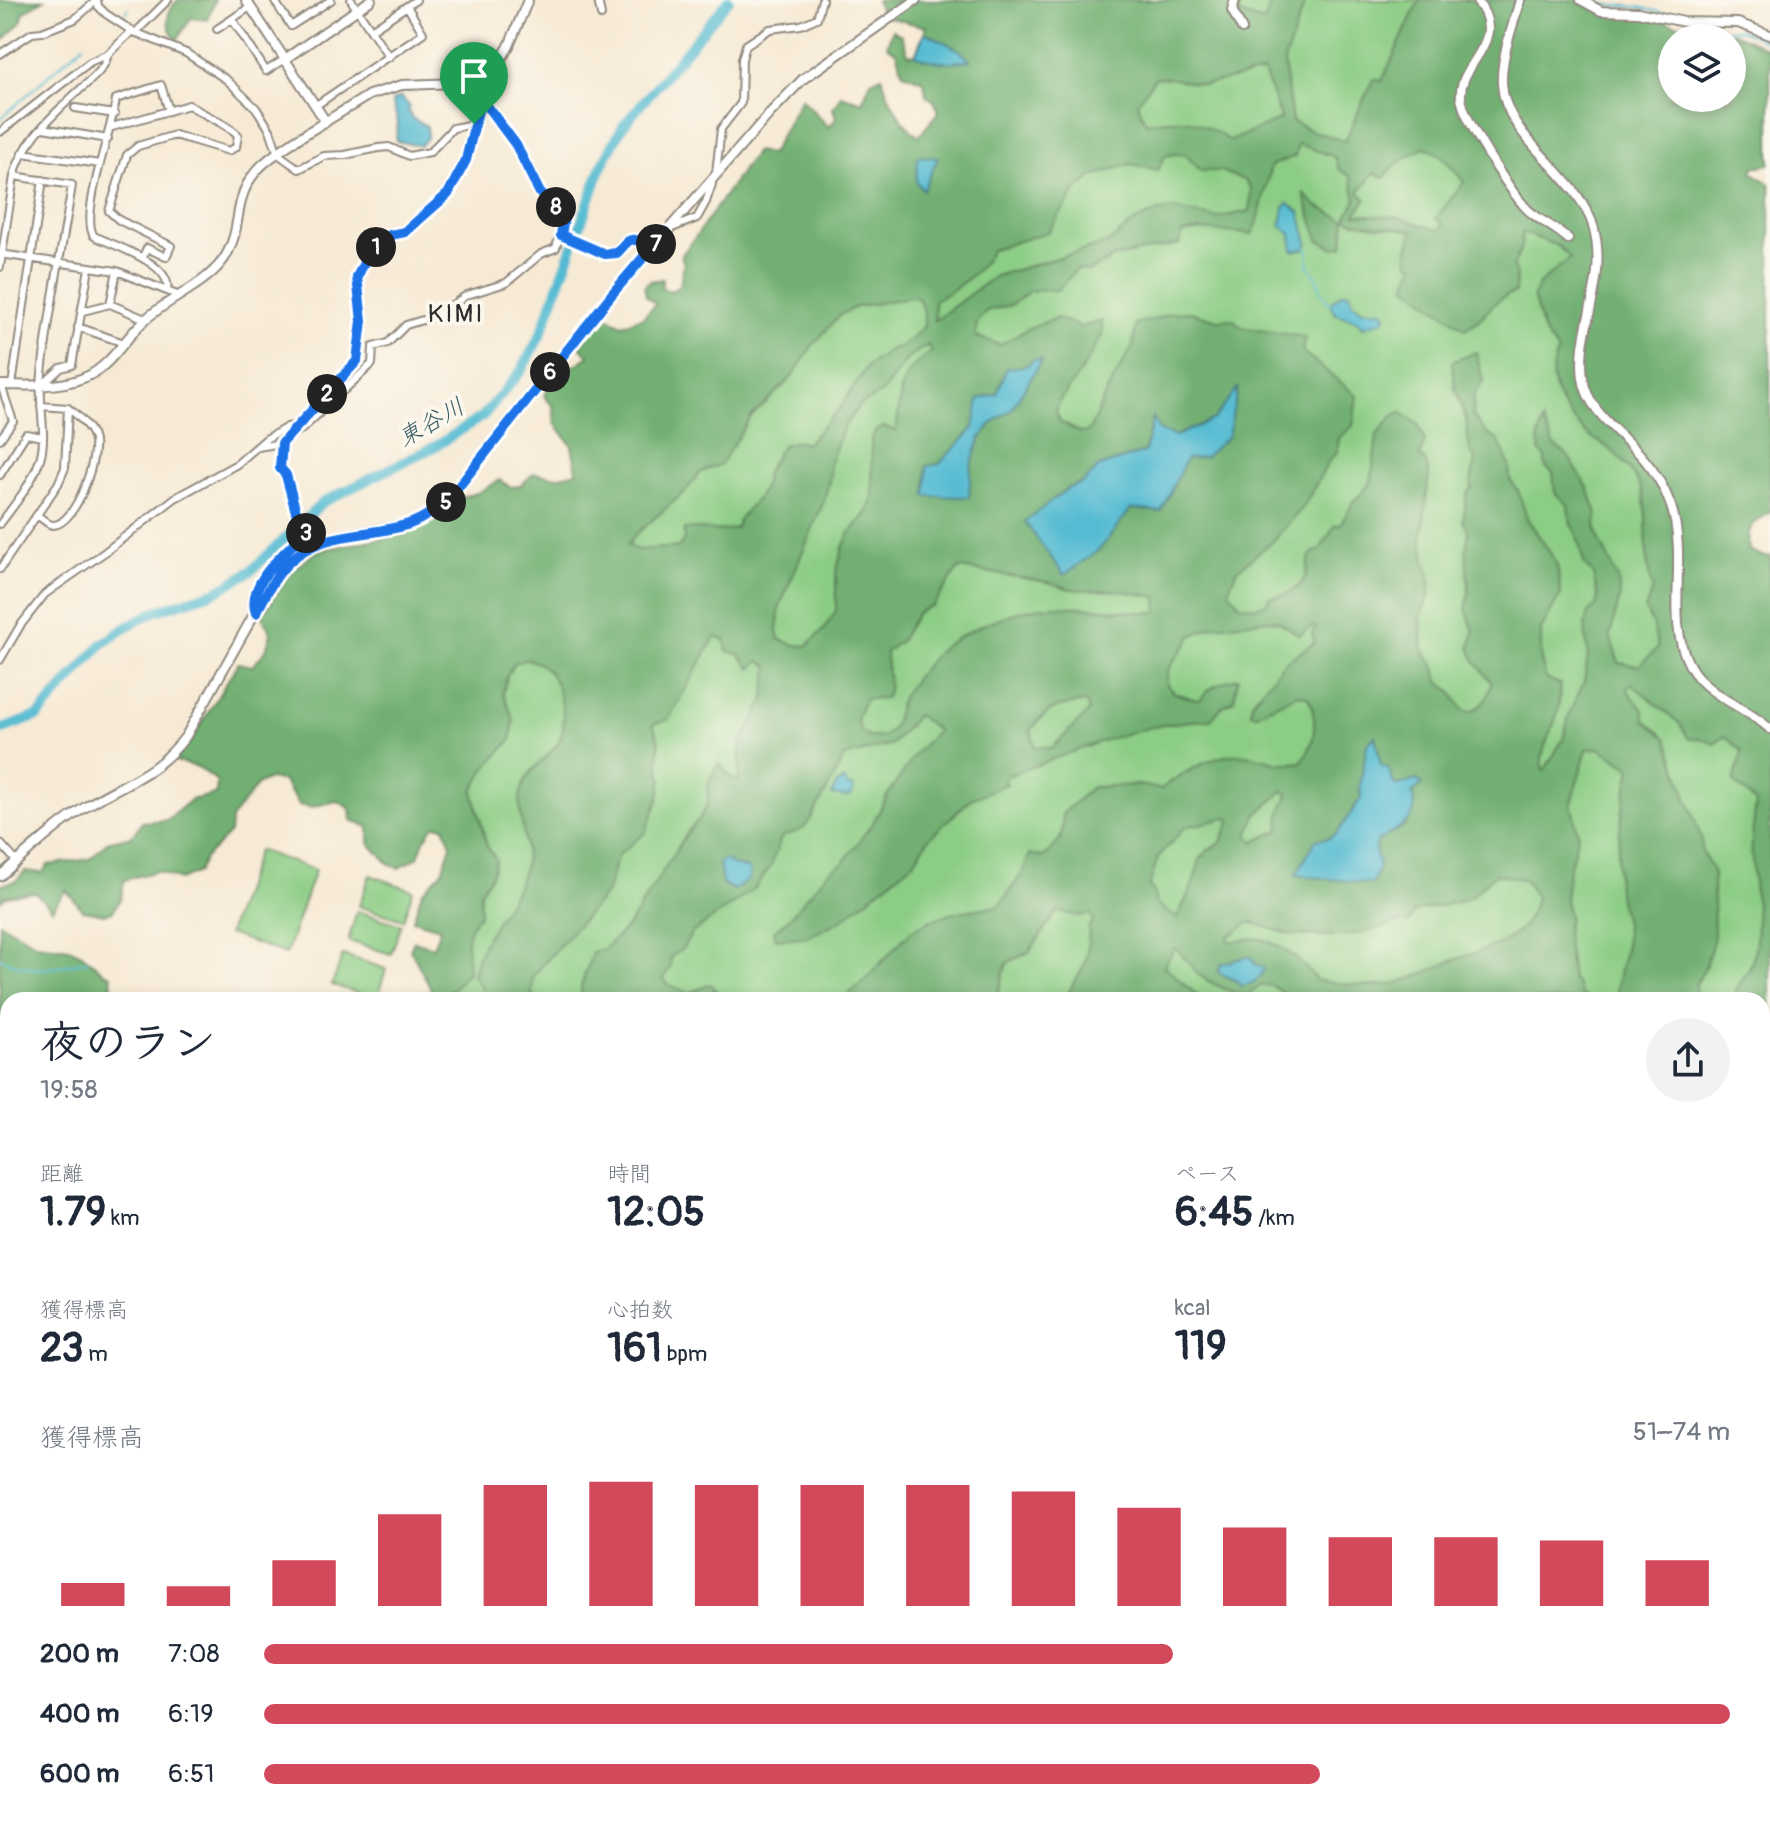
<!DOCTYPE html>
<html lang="ja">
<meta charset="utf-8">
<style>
:root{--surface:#fff;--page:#f2f2f3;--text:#1f2937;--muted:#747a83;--accent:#d1495b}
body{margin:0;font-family:Pangolin,"Klee One",sans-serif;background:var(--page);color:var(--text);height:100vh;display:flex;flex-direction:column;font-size:30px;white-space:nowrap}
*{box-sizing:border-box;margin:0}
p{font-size:26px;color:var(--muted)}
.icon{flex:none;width:44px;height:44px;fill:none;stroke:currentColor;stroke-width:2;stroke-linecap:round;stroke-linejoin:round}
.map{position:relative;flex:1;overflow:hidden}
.details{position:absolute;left:0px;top:992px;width:1770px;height:830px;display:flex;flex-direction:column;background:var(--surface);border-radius:24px 24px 0 0;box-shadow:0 4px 12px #0003}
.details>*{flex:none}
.buttons{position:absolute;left:1658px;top:24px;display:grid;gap:16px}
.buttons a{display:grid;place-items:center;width:88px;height:88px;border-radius:50%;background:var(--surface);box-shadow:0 4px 12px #0003;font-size:40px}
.pin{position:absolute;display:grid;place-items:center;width:68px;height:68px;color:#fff;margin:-82px -34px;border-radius:50% 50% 50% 0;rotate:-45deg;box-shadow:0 0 8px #0007}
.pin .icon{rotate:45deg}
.km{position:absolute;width:40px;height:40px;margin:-20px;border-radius:50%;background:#222;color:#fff;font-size:22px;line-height:40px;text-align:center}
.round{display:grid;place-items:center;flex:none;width:84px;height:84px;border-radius:42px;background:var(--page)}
.overview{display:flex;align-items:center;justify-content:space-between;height:136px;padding:0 40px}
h1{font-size:44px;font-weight:700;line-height:60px}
.figures{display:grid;grid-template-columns:repeat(3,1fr);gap:12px;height:136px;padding:8px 40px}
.figures div{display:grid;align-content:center}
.figures b{font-size:40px;font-weight:700}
.figures small{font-size:22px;font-weight:400}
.figures p{font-size:22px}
.chart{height:224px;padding:16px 40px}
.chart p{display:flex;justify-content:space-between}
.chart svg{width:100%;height:144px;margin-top:8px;stroke:var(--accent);stroke-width:6}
ul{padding:0 40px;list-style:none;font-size:26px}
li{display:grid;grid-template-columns:128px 96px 1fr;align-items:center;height:60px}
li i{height:20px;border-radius:10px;background:var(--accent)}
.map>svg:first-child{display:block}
</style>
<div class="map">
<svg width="1770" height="1821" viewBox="0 0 1770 1821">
<rect width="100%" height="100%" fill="#fbf7ec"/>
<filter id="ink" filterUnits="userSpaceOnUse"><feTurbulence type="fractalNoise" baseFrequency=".0125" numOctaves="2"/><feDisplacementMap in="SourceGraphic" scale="16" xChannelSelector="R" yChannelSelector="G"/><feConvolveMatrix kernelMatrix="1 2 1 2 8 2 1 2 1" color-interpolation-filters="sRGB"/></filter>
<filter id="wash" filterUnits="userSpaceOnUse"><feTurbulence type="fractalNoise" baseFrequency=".006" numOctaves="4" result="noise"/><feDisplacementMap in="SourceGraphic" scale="32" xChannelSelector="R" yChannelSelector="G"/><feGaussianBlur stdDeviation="1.8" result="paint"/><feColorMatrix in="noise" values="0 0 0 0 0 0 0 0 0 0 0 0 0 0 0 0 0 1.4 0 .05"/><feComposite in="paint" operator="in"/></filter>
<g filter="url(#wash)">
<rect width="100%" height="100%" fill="#f7ead5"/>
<path fill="#8ccd85" stroke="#5c7c58" stroke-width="2" d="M1242,0h30l-7,23 -27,-9z
M1280,0h192l123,252 45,207 117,263 13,249 -11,29h-1319l2,-89 55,-293 233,-211 354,-300 182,-77z
M258,850l57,20 -29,84 -58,-20z
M370,875l43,15 -10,30 -44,-14z
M357,911l44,14 -10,29 -43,-13z
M343,955l43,14 -9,30 -45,-14z"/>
<path fill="#71b072" stroke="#4e6e4e" stroke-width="2" fill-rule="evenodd" d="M0,0h44l-20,12 -3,10 -21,22z
M178,0h37l-8,20 -16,-2 -14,22c-12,-14 -12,-28 1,-40z
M876,0h366l-4,14 26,8 8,-22h34l-22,62 8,59 18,9 35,11 28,-62 9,2 37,-81h157l33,15 44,4 30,7 19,10 29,-4 39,18v114l-16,3 -2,5 18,12v328c-18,12 -24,15 -21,38l13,6h8v835l-4,-13 -4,-3v-375h-29c5,-21 18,-26 21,-45 6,-29 0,-66 -2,-95 -2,-18 2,-38 4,-57l-22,-21 8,-31 -17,-15 -10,8 -15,-6 -11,1 -10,-16 -47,-39 -4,2 1,6 15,19 1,9 22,19 35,102v11l11,19 1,66 -8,29 -10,18 -1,16h-77c-4,-27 9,-41 8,-66 0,-16 -7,-27 -8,-42 -3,-41 4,-84 13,-124l-32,-20 -12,1 -16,54 7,32 -10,39 -3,26 4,16 -3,17 6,46 5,5 4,10 10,6h-297l-22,-14 -10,-1 -16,11c-11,-2 -42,-15 -49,-23 -8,-9 -13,-17 -22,-25l-11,18 39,34h-137c4,-14 8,-17 15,-29 8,-12 7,-30 8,-45l4,-4 -2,-8 -11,2 -23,-4 -28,40 -22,11 -10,33 2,4h-158l19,-15 51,-54c27,-18 56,-21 88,-25l23,-32 8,-20 13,3c16,-11 22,-23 19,-43l30,-27 47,-2 22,4c19,-15 60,-39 85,-34 24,3 28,11 55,7 15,-18 17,-43 7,-65l-10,-3 -43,21 -4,-2 1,-11 33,-40 29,-19 -1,-11 3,-5 -3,-1 -14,9 -21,-14 -8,-1 -57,6 -22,10c-8,21 -26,24 -24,49l8,8 22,7h3c10,-14 21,-18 38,-22l-4,22 -11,6 -13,14c-71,1 -137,33 -203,56l-3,6 3,2 -36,15 -42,39 -15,24 -74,59 -33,16 -31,2 -2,-8 16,-14 39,-46 14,-8 31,-42 13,-25 29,-43 21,-23 -20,-15 -25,29 -48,13c-3,8 -35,67 -40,71 -6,4 -16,5 -23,10l-10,28 -17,23 -62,44 -10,16 -11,8 -1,11 -6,10 3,6 22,9 22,-9 6,8 -7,8h-128l-1,-14 11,-33 12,-4 24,-23 61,-96 11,-12 8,-15 -1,-17 11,-23 14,15 7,3 1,-35 24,-45 5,-35 -10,-5 -8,8 -12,-15 -12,-3 -2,-11 -10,-3 -47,83 -15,4 6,17v27l3,12 -3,18 -14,35 -28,23 -10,36 -74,84 -1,18 5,6h-51l-4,-3v-9l-9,-12c7,-46 40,-66 51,-109 7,-29 -12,-54 0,-84 7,-17 27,-26 35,-42 10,-18 1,-61 -15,-74 -4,-4 -12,-6 -16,-8l-14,4 -7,13 -4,17 11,27 -3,20 -26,29 -12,22 14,55 9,13 -4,15 -12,18v22c-19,19 -12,35 -12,59l-19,19 -5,8h-14l1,-11 -21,-40 4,-8 19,6 7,-19 -27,-8 9,-28 20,-20 9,-27 -7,-19h-10l-10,14 -6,17 -19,11 -10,-4 -20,-21v-16l-18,-7 -1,-12 -13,-7 -26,6 -12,-2 -16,-24 -14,-2 -11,5 -27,35 -1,14 -25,25 -7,14 -18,8 -23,-9 -33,9 -3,18 -8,13 -9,3 -21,-4 -17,-20 -14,19 -17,-17 -29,4 -6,5v-16l16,-4 9,-10 17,2 6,-8 42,-6 17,-17 25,-6 10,-14 25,-2 24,-20 25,-6 1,-13 -19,-14 -24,-6 17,-20 47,-78 15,3 13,-16 5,-17 -9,-16 27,-44 28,-22 87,-17 42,-20 15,-17 16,-4 23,-13 10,7 10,-1 14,-13 22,4 21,-5 -5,-26 -17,-23 -2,-17 -9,-10 13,-19 32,-21 -9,-10 26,-31 16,10 21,-8 13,-13 -10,-8 -2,-10 6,-5 13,-2 -2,9 10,3 9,-6 4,-22 -3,-7c27,-34 49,-70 75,-105l15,3 30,-56 28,29 7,-8 -3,-11 8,-13 21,7 9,-21 11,-5c5,20 19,49 37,60l20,-25 -5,-10 -8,-6 -2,-14 -21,-8 -7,-21 -9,-6 5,-16 9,5 7,19 7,1 11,-28 -43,-11zM1672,38h60v60h-60zM1264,72l17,47 -51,22c-32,-22 -46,-25 -84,-18l-9,-20 18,-25 8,-1 41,8zM1298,144l37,13 4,12 12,8 5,23 -10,18c19,10 45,7 67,13l-5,18 1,13 5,3 -8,21 59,43c23,-11 22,-27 50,-37l1,-18 -3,-6 8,-21 1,-15 36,14 12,12 -31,26 -6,12 10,35 15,21c-17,29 7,61 28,81 6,6 15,9 21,14 11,8 22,21 29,32 18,27 4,76 17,110l-8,20 7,14 6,25 -19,18 -20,-3 -9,-27 10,-39 -2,-18 -17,-36 -5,-15 1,-14 -9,-26 -20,-32 -14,-11 -11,-24 -5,20 2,11 5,4v10l8,7 2,20 13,12 3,20 5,7 8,31 9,12 5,23 -2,8 -8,7 -3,13 3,30 -4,26 -14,30 -7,27 -19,32c-9,-15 11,-42 14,-61 2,-8 1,-17 2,-26l-14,-5 -5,-20v-29l20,-36 -3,-23 -2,-9 -29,-44 -9,-28 -8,-10 -1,-16 -11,-24 -11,-6 -14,-18 1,-20 9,-15 -7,-29 -24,10 3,26 11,31 4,34 6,5 -5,24 1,6 -5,5 -4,29 6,9 -3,18 3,45 -3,15 8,23 -4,15 5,14 17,22c-4,13 -8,23 -22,29l-7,-2 -12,-19 -12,-10 -5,-16 -11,-15 -2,-33 9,-25v-18l-5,-12 -3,-24 7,-65 -3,-10 -6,-7 5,-15 -7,-17 -18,-12 -8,5 -15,18 -6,48 -17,18 -14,24h-5l-16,26 -6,1c-6,8 -5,10 -6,19 -3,17 -23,26 -38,26l-2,6 -11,4 -16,-2 -10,-13v-6l7,-16 37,-30 30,-34 26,-47 7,-6 2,-15 14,-12 4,-30 -55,-45 3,-14 -64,-10 -8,-8 -16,1 -26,-8 -21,1 -13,6 -21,4 -3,23 -26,45 -18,40 -8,2 -21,-11 -4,-11 4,-11 22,-30 20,-35v-14l-21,6 -24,-9 -26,9 -31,18 -25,-9 2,-13 9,-12 25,-6 19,-14 28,-1 19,-21 12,2 26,-14 65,-13 2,-11 18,-3 52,4 5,-9 14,-59 24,-10zM1424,147c18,5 29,22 40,35l-28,36 7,6 -2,4 -5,2 -38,-13 -42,-3 10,-15 -7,-7 15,-19 10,5 11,-13zM1175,154h10l16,17h20l25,10 5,8 -1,22 -34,7 -42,-9 -15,2 -24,10 -27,22 -113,33 -60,44 -1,-19c19,-10 50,-31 57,-51l57,-18 27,-40 18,-16 38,-12 27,6 7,-14zM911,297l7,1 6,14v14l-21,20 -12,3 -23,16 -28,43 -34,36 -9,-3 -15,4 -16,27 -2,14 -7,13 -18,20 -3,9c-16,6 -35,-1 -52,1v11l-5,7 -42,3 -9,-5 7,-10 52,-45 12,-17 22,-9 29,-46 42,-41 20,-31 29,-32 15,-7zM928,345l4,7c-37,23 -30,41 -36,79l-12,-4 -8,3 -5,8 2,58 -6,17 -18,21 -6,13 -7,25v39l-12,18 -17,17 -12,-1 -16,-6 -2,-8 3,-25 44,-105 6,-24v-15l14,-35 15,-21 23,-13 26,-35zM1034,360l7,1 -30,49 -20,14 -11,15 -9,27 -2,30h-43l1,-30 12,-2 35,-36 5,-29 18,-5 10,-26 19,-2zM1237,389l-51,69 -25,54 -30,-4 -32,42 -31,-62 15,-5 16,-16 46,-15 8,-34 6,13 16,5 39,-17zM959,568l89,14 22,7 52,2 35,6 1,15c-34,2 -70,-7 -104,-6 -33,1 -80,20 -108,39 -11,7 -36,39 -43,51 -10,16 -2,45 -34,41l-8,-6 -4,-12 8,-20 21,-1c6,-16 0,-30 0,-46l14,-11 17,-28 16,-8zM1086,702l3,9 -37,37 -17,-1 -4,-16c14,-23 30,-26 55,-29zM1375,737l6,28 7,4 6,15 5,1 18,-5 -11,44 -28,17 -3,8 4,17 -64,-25 14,-3 9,-6 23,-34 -1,-12 7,-41zM1283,791l5,3 -8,21 -1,15 -25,12 -6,-7 8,-20zM1226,818l5,2 -11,24 -11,5 -9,11 -7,24 -16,34 -21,-15 -3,-13 -4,-4 9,-29 27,-30zM1496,874l27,5 13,18c-3,13 -6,22 -16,32 -15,16 -35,20 -55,27 -28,9 -56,28 -87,30 -20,1 -41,-4 -61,-5 -11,-16 -36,-38 -56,-42 -11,-2 -22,3 -32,2l-1,-4 22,-15 42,13 43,1 28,-3 37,-11 9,1 5,-11c16,-6 35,-6 52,-13 13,-6 18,-19 30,-25zM1245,957h6l4,7 8,5 -4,9 -19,7 -1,-3 -11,-5 -7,-13z
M1303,193l14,13 28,14 -2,26 -9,2 -15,-8z
M0,923l37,21 32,4 13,6 21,18 8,3 1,11 -9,5 -3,9h-92v227l-2,11 -6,5z"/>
<path fill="#54bbd2" stroke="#40737e" stroke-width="2" d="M925,32l33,17 12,11c-20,3 -36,4 -55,-5z
M401,97l9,10 -2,4 5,8 14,7v12l-7,8 -24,-5 2,-18 -6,-22z
M918,156l20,2 -15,32 -7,-8z
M1288,203l12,9 8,31 -4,6 -11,2 -2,-17 -10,-9 3,-17z
M1343,292l6,1 4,10 10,7h20l3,6 -4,5 -19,6 -5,-6 -22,-7 -6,-10z
M1034,360h8l-31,50 -20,14 -11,15 -9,27 -2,31 -43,-1 1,-30 12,-2 35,-36 5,-29 18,-5 10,-26 19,-2z
M1238,387l-10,49 -23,21 -19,2 -25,53 -30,-3 -32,41 -35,25 -39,-53 43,-34 15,-5 16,-16 46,-15 8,-35 6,14 17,5 38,-17z
M1375,736l6,29 7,3 6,16 5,1 18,-5 5,4 -10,10c11,25 -16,35 -34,47l-3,8 4,17 -6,18 -77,-9 20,-35 13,-2 9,-6 23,-34 -1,-12 7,-41z
M845,780l2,6 7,1 -2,8 -5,2 -15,-2 4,-10z
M725,859l8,6 14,3 3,4 -1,7 -14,11 -13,-6 -3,-21z
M1245,957h6l4,7 9,4c-3,12 -13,17 -24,18l-1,-4 -21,-10 3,-8z"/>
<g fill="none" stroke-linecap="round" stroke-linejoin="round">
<path stroke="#54bbd2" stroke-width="2" d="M1593,0l3,4 43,3 45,11
M122,19l7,-11
M1690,26l50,4 30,13
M0,119l84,-75
M1306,247l3,4 -1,15c14,10 8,27 22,38
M0,958c38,17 49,11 87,3"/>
<path stroke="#54bbd2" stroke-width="10" d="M0,730l38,-14 64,-72 29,-20 25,-13 61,-20 34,-20 72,-69 113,-56 47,-30 38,-45 20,-37 61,-169 21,-39 106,-126
M748,1821v-7"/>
</g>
</g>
<g filter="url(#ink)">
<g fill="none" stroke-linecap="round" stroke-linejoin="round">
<defs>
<path id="street" d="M97,0l1,6 8,8 26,17 54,22 41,27 29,28 14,22 8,24 21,15 25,-13 21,-1 33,-7 11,-1 20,9 21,-4 23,-24 21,-4
M274,0l17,26 40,-26
M351,0l38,57
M598,0l3,15
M232,19l34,52 19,-12
M217,29l33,-22
M371,30l45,-30
M135,33l33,-33
M0,54l32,-21 10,-1 33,-13 22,-19
M315,106l108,-73 -16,-27
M75,108l40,6
M112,127l77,-22c13,9 40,20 49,30l-2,12 -7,4 -54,-16 -37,11 -11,9 -18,56 10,9 52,26 -5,11 -19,-9 -5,10
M43,128l65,11
M0,132l90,-70 18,-8 24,-23
M22,153l78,11
M716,173l5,-44 20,-26 1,-44 4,-14 24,-16 31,-4 16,-7 5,-18
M14,176c8,-33 36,-58 59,-80 14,-14 31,-23 35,-42
M561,235l44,19 12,-1c14,-14 8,-16 31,-10l9,-9 40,-16 9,-16 6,-18
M0,254l117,17 60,24
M0,267l14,-91 58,9c-10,66 -25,132 -31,199 -2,25 7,54 -2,78 -8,23 -25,43 -39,62
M167,290c6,-26 -54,-45 -73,-54 -15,-20 19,-109 22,-137l45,-14 8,26
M110,304l7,-33
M83,311l27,-7 35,15
M78,327l46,16
M12,385l31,-205
M41,386l20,-18 11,-3 17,-97
M292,434l10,-5 70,-65 1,-17 15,-4 18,-18 30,-9 31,-21 39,-12 35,-29 15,-6 8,-31 -24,-24 -24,-48 -35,-47
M0,439l13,-18 -12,-36
M258,447l24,-4
M0,475l26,-41 17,3
M37,515c5,3 11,10 16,10 23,0 47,-70 40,-88 -4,-11 -16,-22 -25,-29l-27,-2
M0,569l58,-85 7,-16 3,-60
M256,613c-11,-30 34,-64 53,-84l-13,-17 -10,-37 -6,-7 2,-25 75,-82 5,-40 -5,-44 9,-18 24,-24 15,-3 43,-38 18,-34 9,-44 6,-18 7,-9v-7
M0,660l20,-34 25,-32 60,-42 70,-54 62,-34 29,-25 21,-12 9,-1
M0,843l17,19
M0,1393l8,3
M0,1504l8,1
M0,1552l8,1
M1762,1729h8
M638,1814v7
M697,1814l1,7
M1096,1814l5,6 8,-6
M1156,1814l2,7
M1421,1814v7
M1620,1814l11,7
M62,1821l1,-7
M111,1821l1,-7
M222,1821l5,-7
M313,1821l1,-7
M525,1821l1,-7
M797,1821l1,-7
M997,1821l1,-7
M1523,1821l2,-7
M1611,1821l3,-7"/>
<path id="secondary" d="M246,0l80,122
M1235,0l-3,10 10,19
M1476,0c35,42 -18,62 -15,97 2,23 50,95 66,112 12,12 29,18 41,30
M1520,0c-7,26 -19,56 -18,83 2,57 78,91 92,146 14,55 -18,100 -11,149 4,34 41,57 61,81 12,14 21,30 27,47 18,54 -7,114 19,160 17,31 55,40 80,63
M1581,0l20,11 37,1 46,10 54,1 32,12
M285,59l86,-59
M0,385c31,0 62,4 90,-10 23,-12 37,-40 56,-56 24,-22 65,-36 81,-65 17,-32 4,-59 35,-89 27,-24 76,-50 107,-70l33,-10 86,-3 21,-36 19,-46
M0,876c28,-24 55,-50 87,-70 39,-25 69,-30 99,-70l85,-152 21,-25 21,-14 22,-8 75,-13 23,-12 15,-12 164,-206 158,-181 33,-34 113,-79
M1762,1122l8,-15
M0,1437l8,-3
M1762,1562h2
M27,1821l6,-7"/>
<path id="highway" d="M0,1533l8,1
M1762,1538l8,3"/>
</defs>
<use href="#street" stroke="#918a80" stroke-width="10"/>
<use href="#secondary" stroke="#918a80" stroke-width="12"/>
<use href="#highway" stroke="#918a80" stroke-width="14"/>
<use href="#street" stroke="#fff" stroke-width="6"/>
<use href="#secondary" stroke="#fff" stroke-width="8"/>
<use href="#highway" stroke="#fff" stroke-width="10"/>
</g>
</g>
<g fill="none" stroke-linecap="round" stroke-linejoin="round" filter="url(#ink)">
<defs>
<path id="route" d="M481,98l35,47 24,48 22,19 2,5 -3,18 44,19 12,-1c14,-14 9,-16 31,-10l9,-9 8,-2 -53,62 -164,206c-11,9 -23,18 -36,23 -41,15 -88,6 -122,38 -16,15 -24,34 -34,52 -11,-30 33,-64 53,-84l-13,-17 -10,-37 -6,-7 2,-25 75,-82 5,-40 -5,-44 9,-18 24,-24 15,-3 43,-38 18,-34z"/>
</defs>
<use href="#route" stroke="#fff" stroke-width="16"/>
<use href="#route" stroke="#1a73e8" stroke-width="10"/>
</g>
<g text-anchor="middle" stroke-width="8" stroke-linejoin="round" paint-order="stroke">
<g font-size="24" font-style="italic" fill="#395d65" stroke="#fbf7ec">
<text transform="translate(431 422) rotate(-30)" y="8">東谷川</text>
</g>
<g font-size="26" letter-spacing="2" fill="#2b2b2b" stroke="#fbf7ec">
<text x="456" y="322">KIMI</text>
</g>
</g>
</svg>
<div class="buttons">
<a><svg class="icon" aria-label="layers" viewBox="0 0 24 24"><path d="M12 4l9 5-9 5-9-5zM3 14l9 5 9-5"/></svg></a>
</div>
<div class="pin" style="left:474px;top:124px;background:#1e9e55"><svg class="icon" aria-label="arrive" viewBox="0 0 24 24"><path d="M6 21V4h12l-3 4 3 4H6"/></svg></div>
<b class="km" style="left:376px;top:247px">1</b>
<b class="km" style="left:327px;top:394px">2</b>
<b class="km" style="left:306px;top:533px">3</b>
<b class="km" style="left:446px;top:502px">5</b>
<b class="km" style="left:550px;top:372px">6</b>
<b class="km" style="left:656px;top:244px">7</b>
<b class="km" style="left:556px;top:207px">8</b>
<section class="details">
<div class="overview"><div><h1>夜のラン</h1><p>19:58</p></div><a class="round"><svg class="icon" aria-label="share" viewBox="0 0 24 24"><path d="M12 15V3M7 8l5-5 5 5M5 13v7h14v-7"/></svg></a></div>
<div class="figures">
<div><p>距離</p><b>1.79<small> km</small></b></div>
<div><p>時間</p><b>12:05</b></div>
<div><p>ペース</p><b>6:45<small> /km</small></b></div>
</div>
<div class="figures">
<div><p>獲得標高</p><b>23<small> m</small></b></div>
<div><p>心拍数</p><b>161<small> bpm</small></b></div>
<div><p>kcal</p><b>119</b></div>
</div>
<div class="chart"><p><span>獲得標高</span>51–74 m</p>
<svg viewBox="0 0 160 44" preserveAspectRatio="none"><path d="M5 44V37M15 44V38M25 44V30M35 44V16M45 44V7M55 44V6M65 44V7M75 44V7M85 44V7M95 44V9M105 44V14M115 44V20M125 44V23M135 44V23M145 44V24M155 44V30"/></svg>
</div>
<ul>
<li><b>200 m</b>7:08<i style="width:62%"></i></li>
<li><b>400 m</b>6:19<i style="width:100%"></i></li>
<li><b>600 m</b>6:51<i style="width:72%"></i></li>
</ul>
</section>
</div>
